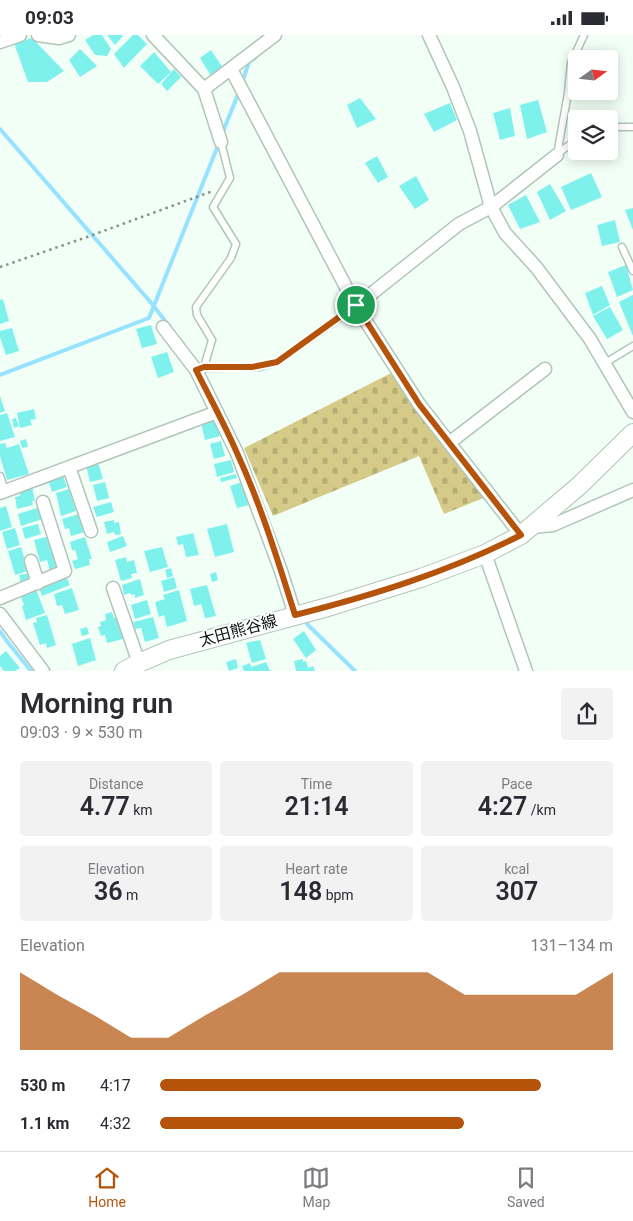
<!DOCTYPE html>
<meta charset="utf-8">
<style>
:root{--surface:#fff;--page:#f2f2f3;--text:#2b2b33;--muted:#7c7c81;--line:#e1e1e2;--accent:#b45309}
body{margin:0;font-family:Roboto,"Noto Sans JP",sans-serif;background:var(--page);color:var(--text);height:100vh;display:flex;flex-direction:column;font-size:19px;white-space:nowrap}
*{box-sizing:border-box;margin:0}
p{font-size:16px;color:var(--muted)}
.icon{flex:none;width:28px;height:28px;fill:none;stroke:currentColor;stroke-width:2;stroke-linecap:round;stroke-linejoin:round}
.map{position:relative;height:636px;overflow:hidden}
.drawer{display:flex;flex-direction:column;background:var(--surface);flex:1}
.drawer>*{flex:none}
.needle{width:32px;rotate:75deg}
.buttons{position:absolute;left:568px;top:15px;display:grid;gap:10px}
.buttons a{display:grid;place-items:center;width:50px;height:50px;border-radius:5px;background:var(--surface);box-shadow:0 2px 12px #0003;font-size:25px}
.pin{position:absolute;display:grid;place-items:center;width:42px;height:42px;color:#fff;margin:-21px;border:2px solid #fff;border-radius:50%;box-shadow:0 1px 5px #0007}
.round{display:grid;place-items:center;flex:none;width:52px;height:52px;border-radius:5px;background:var(--page)}
.overview{display:flex;align-items:center;justify-content:space-between;height:85px;padding:0 20px}
h1{font-size:28px;font-weight:600;line-height:38px}
.stats{display:grid;grid-template-columns:repeat(3,1fr);gap:8px;height:85px;padding:5px 20px}
.stats div{display:grid;align-content:center;border-radius:5px;background:var(--page);text-align:center}
.stats b{font-size:25px;font-weight:600}
.stats small{font-size:14px;font-weight:400}
.stats p{font-size:14px}
.chart{height:140px;padding:10px 20px}
.chart p{display:flex;justify-content:space-between}
.chart svg{width:100%;height:90px;margin-top:5px;fill:var(--accent);opacity:.7}
ul{padding:0 20px;list-style:none;font-size:16px}
li{display:grid;grid-template-columns:80px 60px 1fr;align-items:center;height:38px}
li i{height:12px;border-radius:6px;background:var(--accent)}
.status{display:flex;justify-content:space-between;align-items:center;height:35px;padding:0 25px;background:var(--surface);direction:ltr}
.status svg{height:14px;fill:currentColor}
.menu{display:flex;justify-content:space-around;align-items:center;height:70px;border-top:1px solid var(--line);background:var(--surface);font-size:14px;color:var(--muted)}
.menu a{display:grid;justify-items:center;gap:2px}
.menu .on{color:var(--accent)}
.map>svg:first-child{display:block}
</style>
<div class="status"><b>09:03</b><svg viewBox="0 0 49 12"><path d="M0 12V9h3v3zM5 12V6h3v6zM10 12V3h3v9zM15 12V0h3v12zM26 1h20v11H26zM47 4h2v5h-2z"/></svg></div>
<div class="map">
<svg width="633" height="636" viewBox="0 0 633 636">
<defs>
<pattern id="cemetery-stones" width="16" height="16" patternUnits="userSpaceOnUse" patternTransform="scale(1.25)"><rect width="16" height="16" fill="#d5ca87"/><path d="M2 7V4a2 2 0 0 1 4 0v3zM10 15v-3a2 2 0 0 1 4 0v3z" fill="#b6ad74"/></pattern>
</defs>
<rect width="100%" height="100%" fill="#f2fff7"/>
<path fill="url(#cemetery-stones)" d="M393,337l93,125 -42,17 -25,-58 -146,60 -29,-68z"/>
<g fill="none" stroke-linecap="round" stroke-linejoin="round">
<path stroke="#97e2fe" stroke-width="4" d="M242,48l7,-21 7,-5
M0,94l153,176 16,21
M222,99l17,-42
M0,340l149,-57 70,-175
M305,584l3,6 47,46
M0,596l6,9 25,31"/>
</g>
<path fill="#7ff1ec" d="M93,0h9l9,14 -4,7 -12,-1 -10,-15z
M107,0h15l1,1 -8,9z
M133,0h5l9,9 -23,24 -10,-14z
M32,3l32,33 -17,11h-19l-14,-39z
M80,14l17,17 -17,11 -11,-17z
M211,15l12,18 -12,8 -11,-18z
M154,17l17,20 -13,12 -18,-18z
M174,34l7,8 -14,14 -6,-7z
M360,63l16,21 -19,9 -10,-23z
M538,65l9,32 -20,7 -7,-34z
M450,68l7,17 -23,12 -10,-18z
M510,73l5,28 -15,4 -7,-27z
M377,121l11,21 -10,6 -13,-20z
M591,138l11,24 -31,13 -10,-23z
M416,141l13,24 -14,9 -16,-23z
M550,149l16,27 -16,9 -13,-28z
M526,160l14,27 -20,7 -12,-24z
M633,173v22l-8,-20z
M615,185l5,22 -18,4 -5,-21z
M626,230l7,25 -16,7 -9,-25z
M602,251l8,19 -17,10 -8,-22z
M633,260v41l-14,-34z
M3,264l6,22 -9,3v-24z
M610,272l13,23 -16,9 -14,-23z
M151,290l6,19 -15,4 -6,-19z
M12,293l7,23 -13,4 -6,-18v-6z
M167,317l7,20 -16,6 -7,-21z
M0,361l5,15 -5,2z
M34,374l2,10 -6,1 2,5 -12,3 -3,-15z
M7,378l8,24 -15,4v-26z
M16,383l3,8 -5,2 -2,-9z
M216,384l4,17 -15,4 -4,-17z
M26,404l2,8 -6,1 -2,-7z
M221,406l4,15 -11,3 -4,-15z
M5,408l2,5 12,-4 10,30 -22,6 -7,-24v-12z
M231,425l3,12 -17,5 -3,-13z
M98,427l5,17 -13,3 -4,-17z
M62,438l5,14 -15,5 -3,-9 -10,3 -2,-5z
M236,439l1,4 -16,4 -1,-4z
M105,447l4,16 -12,3 -4,-16z
M242,447l7,23 -12,3 -7,-22z
M32,451l3,15h-3l1,4 -16,4 -2,-12 5,-1 -1,-7z
M69,454l7,22 -15,5 -5,-23z
M111,467l3,10 -17,5 -4,-10z
M6,471l6,21 -12,4v-23z
M40,472l3,12 -22,7 -3,-12z
M79,479l6,18 -14,4 -2,-8 -4,1 -3,-10z
M114,485v3l5,-1 2,12 -6,1 -1,-3 -7,2 -3,-12z
M38,489l3,10 -16,5 -3,-11z
M227,489l7,28 -19,5 -8,-28z
M15,493l5,17 -13,4 -5,-17z
M193,498l6,22 -13,2 -3,-13 -5,1 -2,-8z
M50,501l9,33 -9,2 -3,-11 -7,2 -6,-22z
M123,501l4,10 -17,6 -3,-10z
M85,502l7,22h-3l1,6 -15,4 -3,-8 6,-2 -3,-9h-3l-2,-8z
M21,512l7,24 -13,4 -7,-24z
M162,512l6,20 -18,5 -6,-21z
M126,522l1,5 7,-2 3,13 -6,1 1,4 -11,3 -6,-21z
M171,533l2,8 -6,2 -2,-8z
M216,537l2,8 -6,2 -2,-8z
M30,538l2,8 -11,3 -2,-9z
M174,542l3,11 -13,4 -3,-11z
M67,543l3,7 -28,11 -3,-8z
M140,544l4,16 -9,3v-4l-4,1 -1,-2 -6,2 -2,-10z
M207,550l9,31 -11,2 -4,-14 -7,2 -4,-17z
M72,553l7,22 -14,4 -3,-9 -5,1 -3,-12z
M36,554l9,24 -19,7 -4,-14 2,-1 -4,-11z
M179,555l8,31 -20,6 -3,-12 -5,2 -4,-15 10,-3 -2,-4z
M147,565l4,14 -16,5 -4,-14z
M112,577l2,6 4,-1 5,22 -16,4 -2,-8 -4,1 -3,-9 3,-1 -1,-4 6,-2 -1,-6z
M47,580l9,30 -9,3 -1,-5 -6,2 -7,-22 4,-1 -1,-4z
M153,582l6,21 -14,4 -4,-14 -6,1 -2,-7z
M87,592l2,7 -7,2 -2,-7z
M304,596l12,19 -10,8 -13,-19z
M90,603l6,22 -18,6 -6,-22z
M260,605l6,19 -14,4 -6,-20z
M6,616l14,17 -5,3h-11l-4,-5v-10z
M236,624l2,9 -9,3 -3,-9z
M303,624v3l3,-1 2,7 5,-2 2,5h-19l-2,-10z
M266,627l4,9h-26l-2,-5 8,-3 1,4z"/>
<g fill="none" stroke-linecap="round" stroke-linejoin="round">
<defs>
<path id="lane" d="M609,92h24
M557,119l19,-14
M557,120l11,-62 3,-30 13,-28
M622,212l11,24
M605,328l28,-17
M204,332l8,-27 -15,-25 -1,-8 35,-49 5,-14 -23,-37 17,-29 -9,-36
M202,333l58,-1 17,-5 79,-56
M0,441l5,15"/>
<path id="street" d="M38,0l21,3 10,-3
M153,0l51,54 71,-54
M429,0l24,52 17,44 21,76 14,26 31,34 54,72 43,73
M0,7l20,-7
M231,34l125,237 63,98 102,131
M204,54l17,53
M356,271l103,-82 32,-17 66,-52
M163,292l33,43 41,83 44,118 14,44
M449,408l96,-74
M69,432l22,64
M0,458l217,-81
M531,492l22,-2 80,-35
M485,519l41,117
M31,526l7,22
M113,553l26,75
M0,563l65,-27 -22,-69
M0,579l43,57"/>
<path id="secondary" d="M124,636l15,-8 30,-13 159,-43 93,-29 64,-24 36,-19 59,-50 53,-52"/>
</defs>
<use href="#lane" stroke="#b1c5ba" stroke-width="9"/>
<use href="#street" stroke="#b1c5ba" stroke-width="15"/>
<use href="#secondary" stroke="#b1c5ba" stroke-width="20"/>
<path stroke="#86918a" stroke-width="2.5" stroke-dasharray="2.5 4" stroke-linecap="butt" d="M0,232l87,-30 126,-46"/>
<use href="#lane" stroke="#fff" stroke-width="6"/>
<use href="#street" stroke="#fff" stroke-width="12"/>
<use href="#secondary" stroke="#fff" stroke-width="18"/>
</g>
<g fill="none" stroke-linecap="round" stroke-linejoin="round">
<defs>
<path id="route" d="M356,270l63,99 102,131c-73,37 -147,60 -226,80 -17,-54 -34,-110 -58,-162 -12,-28 -27,-55 -41,-83l8,-3h48l25,-5z"/>
</defs>
<use href="#route" stroke="#fff" stroke-width="10"/>
<use href="#route" stroke="#b45309" stroke-width="6"/>
</g>
<g text-anchor="middle" stroke-width="4" stroke-linejoin="round" paint-order="stroke">
<g font-size="16" fill="#0c1410" stroke="#fff">
<text transform="translate(238 595) rotate(-15)" y="6">太田熊谷線</text>
</g>
</g>
</svg>
<div class="buttons">
<a><svg class="needle" viewBox="-14 -14 28 28"><path d="M0-13l5 13h-10z" fill="#e53935"/><path d="M0 13l5-13h-10z" fill="#7c7c81"/></svg></a>
<a><svg class="icon" aria-label="layers" viewBox="0 0 24 24"><path d="M12 4l9 5-9 5-9-5zM3 14l9 5 9-5"/></svg></a>
</div>
<div class="pin" style="left:356px;top:270px;background:#1e9e55"><svg class="icon" aria-label="arrive" viewBox="0 0 24 24"><path d="M6 21V4h12l-3 4 3 4H6"/></svg></div>
</div>
<section class="drawer">
<div class="overview"><div><h1>Morning run</h1><p>09:03 · 9 × 530 m</p></div><a class="round"><svg class="icon" aria-label="share" viewBox="0 0 24 24"><path d="M12 15V3M7 8l5-5 5 5M5 13v7h14v-7"/></svg></a></div>
<div class="stats">
<div><p>Distance</p><b>4.77<small> km</small></b></div>
<div><p>Time</p><b>21:14</b></div>
<div><p>Pace</p><b>4:27<small> /km</small></b></div>
</div>
<div class="stats">
<div><p>Elevation</p><b>36<small> m</small></b></div>
<div><p>Heart rate</p><b>148<small> bpm</small></b></div>
<div><p>kcal</p><b>307</b></div>
</div>
<div class="chart"><p><span>Elevation</span>131–134 m</p>
<svg viewBox="0 0 160 44" preserveAspectRatio="none"><path d="M0 44V6L10 17L20 27L30 38L40 38L50 27L60 17L70 6L80 6L90 6L100 6L110 6L120 17L130 17L140 17L150 17L160 6V44z"/></svg>
</div>
<ul>
<li><b>530 m</b>4:17<i style="width:84%"></i></li>
<li><b>1.1 km</b>4:32<i style="width:67%"></i></li>
</ul>
</section>
<nav class="menu">
<a class="on"><svg class="icon" aria-label="home" viewBox="0 0 24 24"><path d="M3 11l9-7 9 7M6 9v11h12V9"/></svg>Home</a>
<a><svg class="icon" aria-label="map" viewBox="0 0 24 24"><path d="M3 6l6-2 6 2 6-2v14l-6 2-6-2-6 2zM9 4v14M15 6v14"/></svg>Map</a>
<a><svg class="icon" aria-label="saved" viewBox="0 0 24 24"><path d="M7 4h10v16l-5-4-5 4z"/></svg>Saved</a>
</nav>
